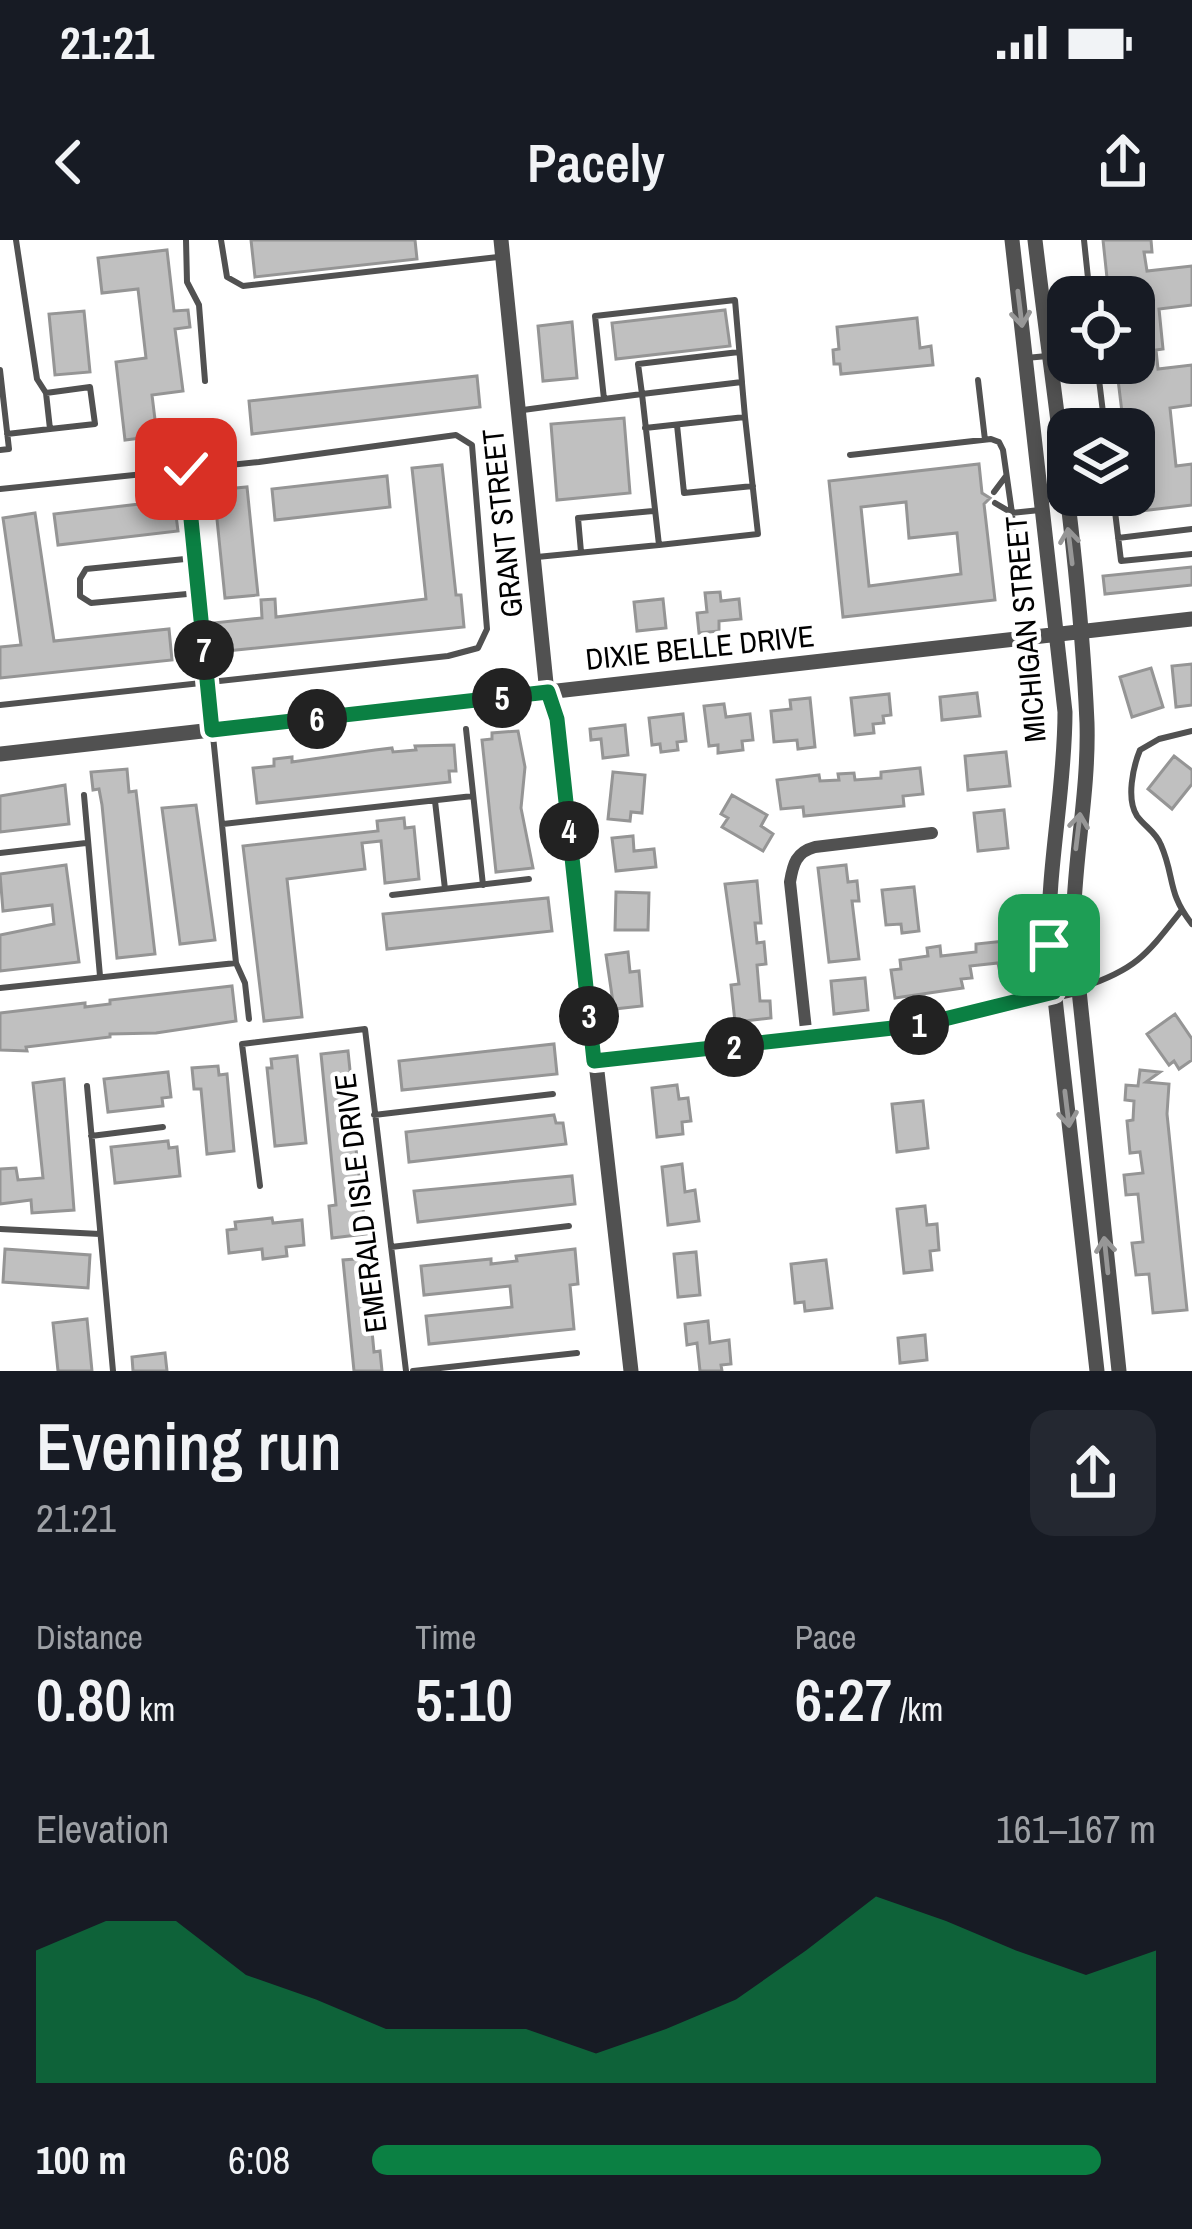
<!DOCTYPE html>
<meta charset="utf-8">
<style>
:root{--surface:#171b24;--page:#242831;--text:#f1f3f6;--muted:#9ea1a6;--accent:#0b8043}
body{margin:0;font-family:"Archivo Narrow",sans-serif;background:var(--page);color:var(--text);height:100vh;display:flex;flex-direction:column;font-size:45px;white-space:nowrap}
*{box-sizing:border-box;margin:0}
p{font-size:39px;color:var(--muted)}
.icon{flex:none;width:66px;height:66px;fill:none;stroke:currentColor;stroke-width:2;stroke-linecap:round;stroke-linejoin:round}
.map{position:relative;height:1131px;overflow:hidden}
.details{display:flex;flex-direction:column;background:var(--surface);flex:1}
.details>*{flex:none}
.tools{position:absolute;left:1047px;top:36px;display:grid;gap:24px}
.tools a{display:grid;place-items:center;width:108px;height:108px;border-radius:24px;background:var(--surface);box-shadow:0 6px 18px #0003;font-size:60px}
.pin{position:absolute;display:grid;place-items:center;width:102px;height:102px;color:#fff;margin:-51px;border-radius:24px;box-shadow:0 6px 18px #0006}
.km{position:absolute;width:60px;height:60px;margin:-30px;border-radius:50%;background:#222;color:#fff;font-size:33px;line-height:60px;text-align:center}
.round{display:grid;place-items:center;flex:none;width:126px;height:126px;border-radius:24px;background:var(--page)}
.overview{display:flex;align-items:center;justify-content:space-between;height:204px;padding:0 36px}
h1{font-size:66px;font-weight:600;line-height:90px}
.stats{display:grid;grid-template-columns:repeat(3,1fr);gap:18px;height:204px;padding:12px 36px}
.stats div{display:grid;align-content:center}
.stats b{font-size:60px;font-weight:600}
.stats small{font-size:33px;font-weight:400}
.stats p{font-size:33px}
.chart{height:336px;padding:24px 36px}
.chart p{display:flex;justify-content:space-between}
.chart svg{width:100%;height:216px;margin-top:12px;fill:var(--accent);opacity:.7}
ul{padding:0 36px;list-style:none;font-size:39px}
li{display:grid;grid-template-columns:192px 144px 1fr;align-items:center;height:90px}
li i{height:30px;border-radius:15px;background:var(--accent)}
.status{display:flex;justify-content:space-between;align-items:center;height:84px;padding:0 60px;background:var(--surface);direction:ltr}
.status svg{height:33px;fill:currentColor}
header{display:flex;justify-content:space-between;align-items:center;height:156px;padding:0 36px;background:var(--surface);font-size:54px;font-weight:600}
.map>svg:first-child{display:block}
</style>
<div class="status"><b>21:21</b><svg viewBox="0 0 49 12"><path d="M0 12V9h3v3zM5 12V6h3v6zM10 12V3h3v9zM15 12V0h3v12zM26 1h20v11H26zM47 4h2v5h-2z"/></svg></div>
<header><svg class="icon" aria-label="back" viewBox="0 0 24 24"><path d="M15 5l-7 7 7 7"/></svg>Pacely<svg class="icon" aria-label="share" viewBox="0 0 24 24"><path d="M12 15V3M7 8l5-5 5 5M5 13v7h14v-7"/></svg></header>
<div class="map">
<svg width="1192" height="1131" viewBox="0 0 1192 1131">
<rect width="100%" height="100%" fill="#fff"/>
<path fill="#c0c0c0" stroke="#959595" stroke-width="3" fill-rule="evenodd" d="M251,0h164l2,19 -162,18z
M1103,0h48l1,12h-8l3,19 45,-5v39l-33,4 4,40 -7,1 2,19 34,-4v40l-22,3 6,58 16,-2v41l-69,8 -2,-18h13v-66h-10l-8,-66h18v-66h-25z
M167,10l7,61 14,-1 2,17 -15,2 8,62 -31,4 5,41 -32,4 -9,-78 30,-4 -8,-69 -36,4 -4,-35z
M725,70l5,36 -114,13 -4,-36z
M84,71l6,61 -35,3 -6,-61z
M917,78l3,30 11,-2 2,19 -92,9 -1,-10h-6l-1,-14 6,-1 -2,-22z
M572,82l5,56 -34,3 -5,-55z
M477,136l3,31 -228,27 -3,-33z
M624,178l6,75 -73,7 -6,-76z
M979,224l3,29 8,5 -6,6 11,96 -152,17 -14,-136zM906,262l3,36 48,-5 4,41 -92,12 -8,-79z
M442,225l14,130h5l3,32 -248,25 -3,-29 49,-5 -1,-18 14,-1 1,18 150,-18 -14,-131z
M387,236l3,31 -115,13 -3,-31z
M247,247l11,108 -33,3 -11,-108z
M174,260l4,31 -120,14 -4,-31z
M35,273l19,128 115,-12 3,31 -172,18v-31l21,-2 -18,-127z
M1192,327v18l-87,9 -2,-18z
M720,352l1,9 18,-2 2,20 -22,2v10l-20,2 -2,-20 10,-1 -2,-19z
M663,359l3,29 -29,3 -3,-29z
M1192,424v41l-16,2 -4,-41z
M1151,428l12,39 -31,10 -12,-40z
M977,453l3,23 -38,4 -2,-23z
M889,454l2,21 -8,1 1,7 -11,1 1,9 -19,2 -4,-37z
M810,458l5,49 -17,2 -1,-9 -23,2 -3,-31 20,-2 -1,-9z
M724,464l2,13 24,-3 3,26 -11,1 1,9 -25,3v-8l-9,1 -5,-40z
M683,474l3,27 -9,1 1,8 -17,2 -1,-8 -8,1 -3,-27z
M625,485l3,30 -25,3 -2,-19 -10,1 -1,-11z
M518,491l7,36 -4,41 12,60 -37,4 -14,-132 10,-1v-6z
M454,505l2,26h-7l1,11 -193,21 -4,-35 21,-2v-7l18,-2v5l83,-12 17,-2 1,4 23,-2 -1,-4z
M1006,512l4,34 -42,4 -3,-34z
M1174,516l18,14v14l-20,25 -24,-20z
M920,528l3,26 -20,2 1,10 -100,10 -1,-9 -22,2 -4,-29 42,-5 1,6 19,-1 -1,-6 16,-1 1,7 26,-2v-6z
M127,529l2,23 7,-1 19,163 -38,4 -15,-153 -3,-16 -6,1 -2,-18z
M613,532l32,3 -3,38 -11,-1 -1,9 -22,-2z
M65,545l4,39 -69,8v-36z
M732,555l35,20 -6,11 12,8 -10,17 -41,-24 6,-9 -7,-4z
M196,565l19,135 -35,4 -18,-136z
M1004,570l4,38 -30,3 -4,-38z
M404,578l1,10 9,-1 5,52 -34,4 -4,-42 -19,2 3,26 -78,10 15,138 -38,4 -21,-175 135,-15 -1,-10z
M633,596l1,15 20,-2 2,18 -40,4 -4,-33z
M66,625l13,97 -79,9v-36l54,-11 -2,-19 -49,6 -3,-37z
M846,625l2,17 9,-1 2,20h-7l7,58 -30,3 -11,-94z
M757,641l4,42h-6l2,20 7,-1 2,22 -9,1 3,36h10l1,17 -36,4 -4,-37 8,-1 -14,-100z
M914,647l5,44 -17,2 -1,-9 -15,1 -4,-35z
M616,652l33,1 -1,37h-33z
M548,658l4,33 -165,18 -4,-35z
M1015,700l3,31 -18,2 -2,-10 -28,3 2,12 -11,1 2,9 -68,10 -4,-28 10,-1 -1,-9 28,-4 -1,-8 13,-2 1,10 35,-4v-8z
M628,712l2,20 9,-1 3,35 -28,3 -8,-54z
M865,738l3,32 -34,4 -3,-33z
M232,746l4,35 -80,12 -46,1v3l-84,10 1,4 -27,-1v-37l85,-10v4l25,-3v-4z
M1175,774l17,25v21l-13,9 -5,-8 -5,4 -22,-31z
M554,804l3,30 -155,16 -3,-29z
M348,811l8,77h-6l2,21h4l10,85 -34,4 -3,-32 7,-1 -15,-151z
M297,816l9,87 -31,3 -8,-78h5l-1,-9z
M218,826l1,9 8,-1 7,77 -27,3 -6,-65h-7l-2,-21z
M1140,830l20,2 -14,10 23,2 -2,30 20,196 -34,3 -4,-39 -13,1 -4,-32 11,-1 -5,-48 -12,1 -2,-20 19,-2 -3,-21 -10,1 -3,-32 6,-1 1,-19 -9,-1 1,-15 12,1z
M168,832l3,25 -9,1 1,8 -55,6 -4,-33z
M64,839l10,131 -42,3 -1,-13 -31,4v-35l16,-1 2,12 25,-2 -10,-95z
M677,845l2,14 9,-1 3,23 -9,1 1,12 -26,3 -5,-49z
M923,861l5,47 -31,4 -5,-48z
M554,875l2,8h7l3,21 -157,18 -3,-30z
M168,901l1,7 8,-1 3,29 -65,7 -4,-36z
M682,924l3,28 10,-2 4,31 -31,4 -6,-58z
M572,936l3,28 -157,18 -4,-31z
M925,966l2,19 10,-1 2,26 -9,1 2,19 -28,3 -7,-64z
M272,978l1,5 29,-3 2,25 -18,2 1,9 -24,3 -1,-10 -33,4 -2,-23 9,-1 -1,-7z
M5,1009l85,6 -2,33 -85,-6z
M575,1009l3,35 -8,1 4,44 -145,15 -3,-28 86,-9 -2,-21 -86,9 -3,-29 70,-7v5l26,-3 -1,-5z
M696,1012l4,43 -22,2 -4,-43z
M370,1018l8,72 -6,1 2,21 6,-1 2,20h-28l-11,-111z
M826,1020l6,48 -27,3 -1,-9 -9,1 -4,-39z
M87,1079l5,52h-34l-5,-48z
M708,1081l2,22 19,-3 2,24 -10,1 1,6h-22l-3,-28 -10,2 -2,-21z
M925,1095l2,25 -27,3 -2,-25z
M165,1113l2,18h-34l-1,-14z"/>
<g fill="none" stroke-linecap="round" stroke-linejoin="round">
<path stroke="#515151" stroke-width="6" d="M186,0l1,42 12,23 6,76
M221,0l6,37 16,9 255,-29
M1084,0l6,57
M1058,115l10,9 8,-1
M1026,118l32,-3 10,-7
M1097,123l8,66
M0,130l9,79 -9,1
M978,140l7,60
M46,153l44,-6 5,37 -45,5
M604,159l38,-5 -4,-30 101,-12
M523,170l81,-11 -9,-83 140,-16 7,82 -100,12 17,151 -122,12
M677,185l7,68 69,-7
M645,188l100,-11 -3,-34
M7,194l43,-5 -4,-36 -9,-14 -21,-139
M850,215l141,-16 8,3 4,8 9,63 28,-3
M186,229l50,494 9,20 4,36
M0,249l259,-27 197,-27 16,10 15,184 -9,19 -30,8 -448,49
M994,252l12,-16
M1113,255l8,66 71,-7
M995,263l17,10 2,32
M1118,298l74,-9
M659,305l99,-11 -13,-117
M581,312l-3,-34 75,-7
M195,318l-109,11 -6,10v17l11,7 107,-10
M466,489l17,156
M1192,491l-33,8 -19,11c-7,17 -14,49 -3,66 8,11 19,16 24,29 14,32 6,48 31,79
M84,555l16,181
M435,561l10,88
M223,584l250,-28
M0,613l86,-10
M392,655l137,-16
M1083,747c54,-18 64,-33 98,-76
M0,748l236,-25
M87,846l26,285
M374,875l179,-21
M91,896l72,-9
M260,946l-18,-142 123,-15 41,342
M0,989l100,5
M391,1007l178,-21
M413,1131l164,-18"/>
<path stroke="#515151" stroke-width="12" d="M807,799l-17,-157c3,-18 6,-30 25,-35l117,-14
M594,821l326,-36 157,-35"/>
<path stroke="#515151" stroke-width="15" d="M501,0l46,453 10,26 74,652
M1012,0l53,472c0,79 -18,155 -16,233l48,426
M1035,0c19,160 45,322 52,483 2,70 -14,140 -14,210l46,438
M0,514l1192,-135"/>
</g>
<defs><path id="oneway-shaft" d="M-6 0H5M1.5-3L5.5 0L1.5 3" fill="none" stroke-width="1.6" stroke-linecap="round" stroke-linejoin="round" transform="scale(3)"/></defs>
<g stroke="#979797">
<use href="#oneway-shaft" transform="translate(1020 69) rotate(83)"/>
<use href="#oneway-shaft" transform="translate(1070 306) rotate(-97)"/>
<use href="#oneway-shaft" transform="translate(1078 591) rotate(-83)"/>
<use href="#oneway-shaft" transform="translate(1067 869) rotate(83)"/>
<use href="#oneway-shaft" transform="translate(1106 1015) rotate(-96)"/>
</g>
<g fill="none" stroke-linecap="round" stroke-linejoin="round">
<defs>
<path id="route" d="M186,229l26,261 336,-38 9,27 37,342 326,-36 134,-33 -5,-47"/>
</defs>
<use href="#route" stroke="#fff" stroke-width="24"/>
<use href="#route" stroke="#0b8043" stroke-width="15"/>
</g>
<g text-anchor="middle" stroke-width="9" stroke-linejoin="round" paint-order="stroke">
<g font-size="30" fill="#000" stroke="#fff">
<text transform="translate(503 283) rotate(-96)" y="10">GRANT STREET</text>
<text transform="translate(1026 389) rotate(-95)" y="10">MICHIGAN STREET</text>
<text transform="translate(700 408) rotate(-6)" y="10">DIXIE BELLE DRIVE</text>
<text transform="translate(361 963) rotate(-97)" y="10">EMERALD ISLE DRIVE</text>
</g>
</g>
</svg>
<div class="tools">
<a><svg class="icon" aria-label="locate" viewBox="0 0 24 24"><circle cx="12" cy="12" r="6"/><path d="M12 2v4M12 18v4M2 12h4M18 12h4"/></svg></a>
<a><svg class="icon" aria-label="layers" viewBox="0 0 24 24"><path d="M12 4l9 5-9 5-9-5zM3 14l9 5 9-5"/></svg></a>
</div>
<div class="pin" style="left:1049px;top:705px;background:#1e9e55"><svg class="icon" aria-label="arrive" viewBox="0 0 24 24"><path d="M6 21V4h12l-3 4 3 4H6"/></svg></div>
<div class="pin" style="left:186px;top:229px;background:#d93025"><svg class="icon" aria-label="check" viewBox="0 0 24 24"><path d="M5 12l5 5 9-10"/></svg></div>
<b class="km" style="left:919px;top:785px">1</b>
<b class="km" style="left:734px;top:807px">2</b>
<b class="km" style="left:589px;top:776px">3</b>
<b class="km" style="left:569px;top:591px">4</b>
<b class="km" style="left:502px;top:458px">5</b>
<b class="km" style="left:317px;top:479px">6</b>
<b class="km" style="left:204px;top:410px">7</b>
</div>
<section class="details">
<div class="overview"><div><h1>Evening run</h1><p>21:21</p></div><a class="round"><svg class="icon" aria-label="share" viewBox="0 0 24 24"><path d="M12 15V3M7 8l5-5 5 5M5 13v7h14v-7"/></svg></a></div>
<div class="stats">
<div><p>Distance</p><b>0.80<small> km</small></b></div>
<div><p>Time</p><b>5:10</b></div>
<div><p>Pace</p><b>6:27<small> /km</small></b></div>
</div>
<div class="chart"><p><span>Elevation</span>161–167 m</p>
<svg viewBox="0 0 160 44" preserveAspectRatio="none"><path d="M0 44V17L10 11L20 11L30 22L40 27L50 33L60 33L70 33L80 38L90 33L100 27L110 17L120 6L130 11L140 17L150 22L160 17V44z"/></svg>
</div>
<ul>
<li><b>100 m</b>6:08<i style="width:93%"></i></li>
</ul>
</section>
